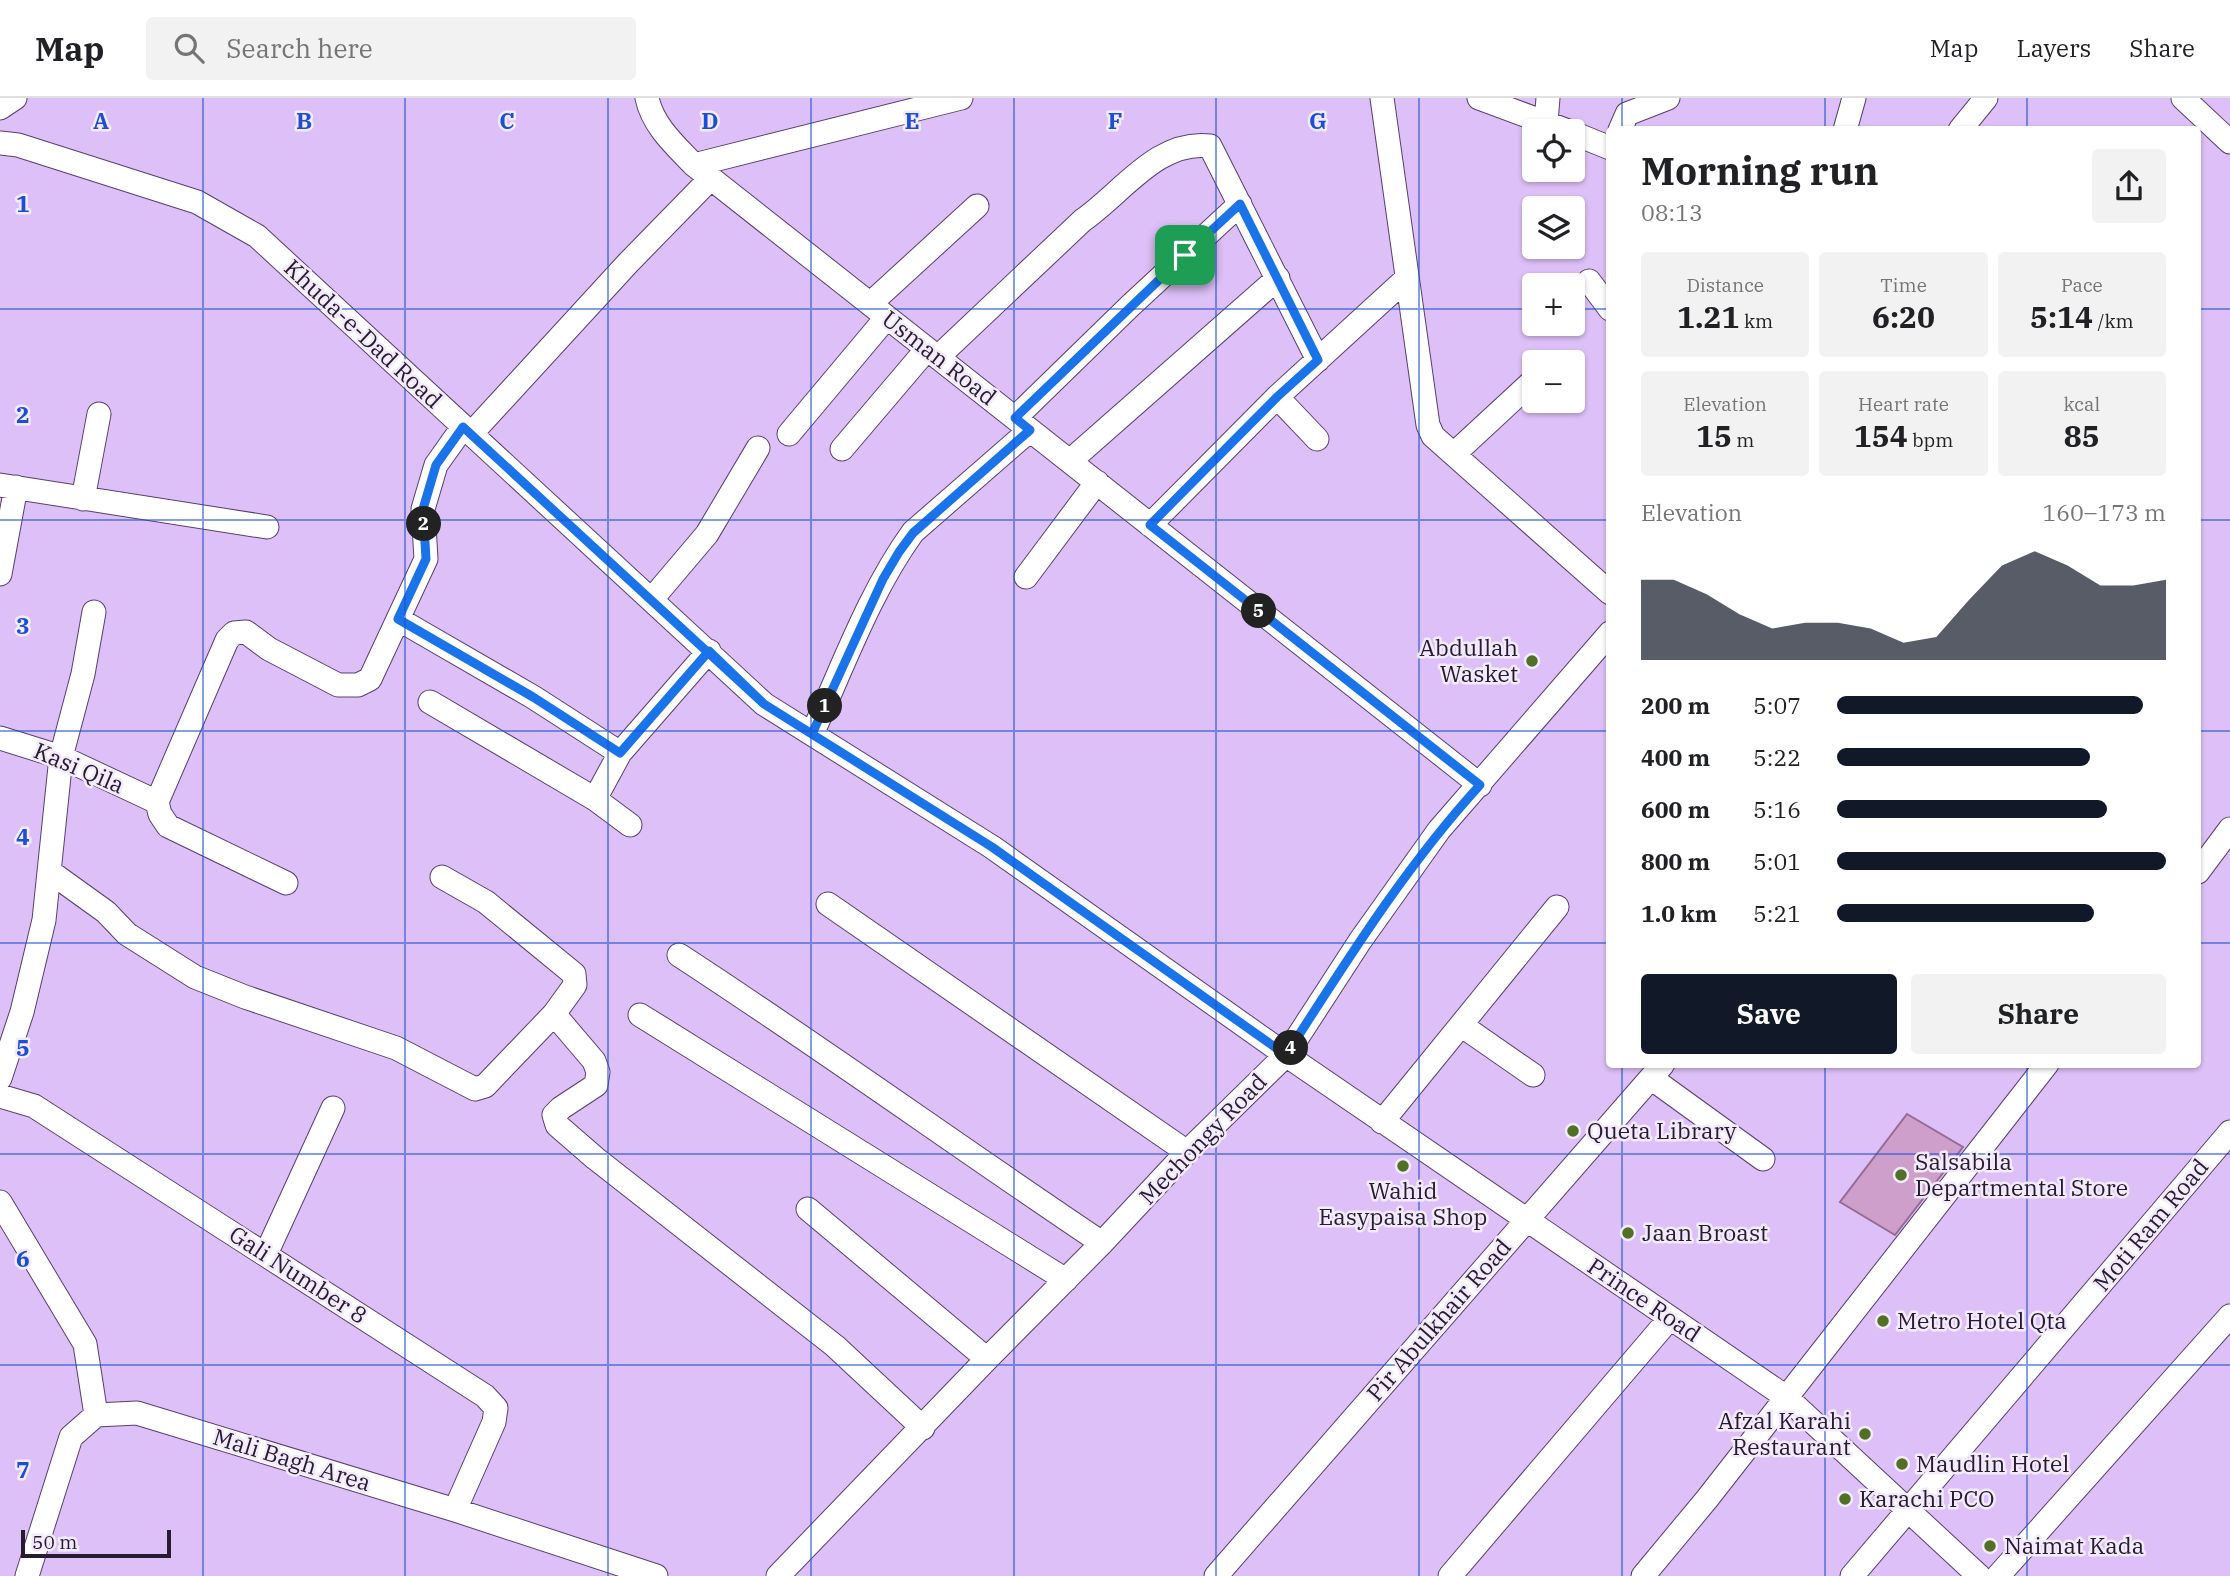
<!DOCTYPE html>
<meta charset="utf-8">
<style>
:root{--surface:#fff;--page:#f2f2f2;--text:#202124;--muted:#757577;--line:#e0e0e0;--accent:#111827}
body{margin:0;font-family:"IBM Plex Serif",serif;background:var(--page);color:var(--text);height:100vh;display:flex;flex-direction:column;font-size:26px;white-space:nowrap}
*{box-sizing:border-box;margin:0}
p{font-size:23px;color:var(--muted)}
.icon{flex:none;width:38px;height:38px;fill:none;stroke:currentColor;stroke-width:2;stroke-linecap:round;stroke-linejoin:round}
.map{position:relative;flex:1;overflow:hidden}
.sheet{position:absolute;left:1606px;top:28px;width:595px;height:942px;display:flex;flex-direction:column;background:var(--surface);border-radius:7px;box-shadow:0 2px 5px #0004}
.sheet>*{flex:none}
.controls{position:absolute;left:1522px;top:21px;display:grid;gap:14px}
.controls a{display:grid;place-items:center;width:63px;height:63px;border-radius:7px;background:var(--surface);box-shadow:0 2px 5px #0004;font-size:35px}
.scale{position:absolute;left:21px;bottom:18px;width:150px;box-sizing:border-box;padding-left:7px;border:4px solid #261b30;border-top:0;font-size:19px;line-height:24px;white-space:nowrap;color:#261b30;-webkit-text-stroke:5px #f3ebfc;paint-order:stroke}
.pin{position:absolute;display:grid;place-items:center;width:60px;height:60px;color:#fff;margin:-30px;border-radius:14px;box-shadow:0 4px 10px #0006}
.km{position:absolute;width:35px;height:35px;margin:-18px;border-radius:50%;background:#222;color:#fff;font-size:19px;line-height:35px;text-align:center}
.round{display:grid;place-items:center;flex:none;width:74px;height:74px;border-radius:7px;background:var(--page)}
.overview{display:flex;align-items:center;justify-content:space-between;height:119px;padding:0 35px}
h1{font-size:38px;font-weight:800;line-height:52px}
.stats{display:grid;grid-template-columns:repeat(3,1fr);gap:10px;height:119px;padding:7px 35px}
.stats div{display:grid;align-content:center;border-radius:7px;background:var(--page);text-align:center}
.stats b{font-size:30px;font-weight:800}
.stats small{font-size:19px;font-weight:400}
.stats p{font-size:19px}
.chart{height:196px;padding:14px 35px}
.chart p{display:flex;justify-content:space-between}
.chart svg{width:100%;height:126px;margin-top:7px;fill:var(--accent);opacity:.7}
.action{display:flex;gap:14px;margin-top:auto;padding:14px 35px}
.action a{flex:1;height:80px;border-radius:7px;background:var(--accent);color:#fff;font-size:28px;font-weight:800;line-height:80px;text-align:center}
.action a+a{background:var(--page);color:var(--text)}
ul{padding:0 35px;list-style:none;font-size:23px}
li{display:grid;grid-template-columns:112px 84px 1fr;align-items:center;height:52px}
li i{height:18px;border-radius:9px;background:var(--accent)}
header{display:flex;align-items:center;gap:42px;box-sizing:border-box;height:98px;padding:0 35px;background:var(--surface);border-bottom:2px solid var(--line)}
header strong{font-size:33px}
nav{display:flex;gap:38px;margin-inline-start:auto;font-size:24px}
.search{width:490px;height:63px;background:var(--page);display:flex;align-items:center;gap:18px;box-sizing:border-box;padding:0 24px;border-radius:7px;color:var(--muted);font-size:26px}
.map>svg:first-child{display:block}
</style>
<header>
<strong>Map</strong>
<div class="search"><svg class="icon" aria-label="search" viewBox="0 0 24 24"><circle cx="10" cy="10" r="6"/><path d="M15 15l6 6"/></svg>Search here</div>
<nav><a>Map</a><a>Layers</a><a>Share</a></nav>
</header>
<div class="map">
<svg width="2230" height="1478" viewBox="0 0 2230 1478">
<rect width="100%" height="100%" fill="#ddc0f7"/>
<path fill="#ce9fcb" stroke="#976a94" stroke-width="2" d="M1907,1016l56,33 -68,88 -55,-33z"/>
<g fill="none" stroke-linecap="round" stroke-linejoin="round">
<defs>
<path id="minor" d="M647,0c6,28 28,47 47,67l786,620
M1382,0l46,327 5,11 177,157
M1479,0l89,33
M2183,0l47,44
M0,10l15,-10
M1546,24l2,-24
M1620,32l7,-16 41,-16
M1845,32l9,-32
M1960,32l26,-32
M1573,35l37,15
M0,45l18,2 179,57 60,34 507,468 228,143 294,208 500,342 193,179
M694,67l267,-67
M1589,183l21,28
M870,206l107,-98
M938,259l145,-137c39,-27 75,-81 127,-74l108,214
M1277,299l40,42
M1015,320l115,-112 110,-102
M471,336l157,-171 83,-85
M789,336l98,-117
M842,351l85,-100
M1454,356l81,-75
M1070,363l208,-183
M0,387l267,42
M83,401l16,-85
M1150,427l127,-128 129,-118
M0,476l16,-87
M1026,479l71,-95
M652,501l55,-65 51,-86
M398,521l135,78 87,56
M430,604l165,97 35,26
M812,636c31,-67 57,-141 101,-202l117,-102
M0,640l61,19 96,45
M595,701l25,-46 89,-102
M49,773l57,41 21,22 68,43 50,20 151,51 79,41 10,-3 69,-72 21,-29 -1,-11 -88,-72 -44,-25
M2198,774l32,-43
M286,785l-118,-57 -8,-12 -3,-12 70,-162 7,-7 12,-1 23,17 69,36h20l12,-6 56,-120 -3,-50 13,-44 27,-38
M828,806l359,248
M679,857c143,93 281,193 423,288
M554,916l40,47 4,11 -2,13 -35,23 -7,7 3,10 38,33 240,188 88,82
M640,917l426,265
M1461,927l72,50
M0,980l22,-66 22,-92 17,-163 22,-83 11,-62
M1651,980l112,81
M0,998l34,10 451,290 11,12 -2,14 -39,88
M1382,1024l175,-215
M0,1104l85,142 11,71
M808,1111l179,150
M266,1156l67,-146
M27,1478l44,-139 25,-22 41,-2 318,97 201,66
M778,1478l209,-217 115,-116 85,-91 99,-97 74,-114 79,-111 171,-197
M1216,1478l447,-512
M1450,1478l220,-258
M1643,1478l64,-77 340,-435
M1852,1478l378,-444
M1998,1478l232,-260"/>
</defs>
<use href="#minor" stroke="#583f6e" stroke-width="25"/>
<use href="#minor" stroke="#fff" stroke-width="23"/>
</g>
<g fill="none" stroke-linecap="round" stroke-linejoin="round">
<defs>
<path id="route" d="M1185,157l-170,163 15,12 -117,103 -14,19 -16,27 -71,155 -48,-30 -301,-277 -27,38 -13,44 3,50 -28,60 135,78 87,56 89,-102 55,53 228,143 294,208c60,-93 119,-188 194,-270l-330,-260 127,-128 41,-37 -78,-156 -55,51"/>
</defs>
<use href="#route" stroke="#fff" stroke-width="14"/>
<use href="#route" stroke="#1a73e8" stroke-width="9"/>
</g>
<path fill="none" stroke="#1d4ed8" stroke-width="2" stroke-opacity="0.55" d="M203,0v1478M405,0v1478M608,0v1478M811,0v1478M1014,0v1478M1216,0v1478M1419,0v1478M1622,0v32M1825,0v32M2027,0v32M0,211h1535M1573,211h37M2198,211h32M0,422h1610M2198,422h32M0,633h1610M2198,633h32M0,845h1610M2198,845h32M1622,966v512M1825,966v512M2027,966v512M0,1056h2230M0,1267h2230"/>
<g fill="#527025" stroke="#f3ebfc" stroke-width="2.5">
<circle cx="1532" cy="563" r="7"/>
<circle cx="1573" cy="1033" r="7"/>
<circle cx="1403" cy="1068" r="7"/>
<circle cx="1901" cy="1077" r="7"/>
<circle cx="1628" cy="1135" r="7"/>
<circle cx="1883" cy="1223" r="7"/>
<circle cx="1865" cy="1336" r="7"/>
<circle cx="1902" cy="1366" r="7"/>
<circle cx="1845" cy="1401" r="7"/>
<circle cx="1990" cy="1448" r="7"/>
</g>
<g text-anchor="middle" stroke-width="5" stroke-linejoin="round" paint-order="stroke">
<g font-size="23" fill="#261b30" stroke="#f3ebfc">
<text transform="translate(363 236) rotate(43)" y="8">Khuda-e-Dad Road</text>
<text transform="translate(939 260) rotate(38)" y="8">Usman Road</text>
<text transform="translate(79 670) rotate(23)" y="8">Kasi Qila</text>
<text transform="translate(1203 1041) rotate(-46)" y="8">Mechongy Road</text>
<text transform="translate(2151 1127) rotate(-50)" y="8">Moti Ram Road</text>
<text transform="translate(298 1177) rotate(33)" y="8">Gali Number 8</text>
<text transform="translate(1644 1202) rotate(34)" y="8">Prince Road</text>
<text transform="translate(1439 1222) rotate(-49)" y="8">Pir Abulkhair Road</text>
<text transform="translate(292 1362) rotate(17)" y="8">Mali Bagh Area</text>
</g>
<g font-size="23" fill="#261b30" stroke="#f3ebfc" text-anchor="start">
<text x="1518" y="558" text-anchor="end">Abdullah<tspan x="1518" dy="26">Wasket</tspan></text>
<text x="1587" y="1041">Queta Library</text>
<text x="1915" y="1072">Salsabila<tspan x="1915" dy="26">Departmental Store</tspan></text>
<text x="1403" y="1101" text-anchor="middle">Wahid<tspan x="1403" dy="26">Easypaisa Shop</tspan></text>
<text x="1642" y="1143">Jaan Broast</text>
<text x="1897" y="1231">Metro Hotel Qta</text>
<text x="1851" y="1331" text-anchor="end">Afzal Karahi<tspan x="1851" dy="26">Restaurant</tspan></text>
<text x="1916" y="1374">Maudlin Hotel</text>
<text x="1859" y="1409">Karachi PCO</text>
<text x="2004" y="1456">Naimat Kada</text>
</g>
</g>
<g font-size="23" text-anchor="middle" font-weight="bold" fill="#1d4ed8" stroke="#f3ebfc" stroke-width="5" stroke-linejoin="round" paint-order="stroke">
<text x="101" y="31">A</text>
<text x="304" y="31">B</text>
<text x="507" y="31">C</text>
<text x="710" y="31">D</text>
<text x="912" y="31">E</text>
<text x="1115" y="31">F</text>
<text x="1318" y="31">G</text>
<text x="23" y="114">1</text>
<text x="23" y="325">2</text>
<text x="23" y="536">3</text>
<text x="23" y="747">4</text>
<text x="23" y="958">5</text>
<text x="23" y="1169">6</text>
<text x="23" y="1380">7</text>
</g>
</svg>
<div class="controls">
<a><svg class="icon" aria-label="locate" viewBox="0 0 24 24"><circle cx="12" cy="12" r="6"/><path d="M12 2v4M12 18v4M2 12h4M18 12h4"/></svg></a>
<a><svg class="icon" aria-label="layers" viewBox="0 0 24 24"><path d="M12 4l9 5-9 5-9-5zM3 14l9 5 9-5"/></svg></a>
<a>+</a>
<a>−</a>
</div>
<div class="scale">50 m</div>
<div class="pin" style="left:1185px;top:157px;background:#1e9e55"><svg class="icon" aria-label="arrive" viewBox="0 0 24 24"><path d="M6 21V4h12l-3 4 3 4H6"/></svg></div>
<b class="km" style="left:825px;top:608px">1</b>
<b class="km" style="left:424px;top:426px">2</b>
<b class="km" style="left:1291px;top:950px">4</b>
<b class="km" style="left:1259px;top:513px">5</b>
<section class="sheet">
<div class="overview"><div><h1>Morning run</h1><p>08:13</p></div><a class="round"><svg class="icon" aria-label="share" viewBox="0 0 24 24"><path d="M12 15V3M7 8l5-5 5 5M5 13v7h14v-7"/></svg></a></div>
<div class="stats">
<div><p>Distance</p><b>1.21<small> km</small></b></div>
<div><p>Time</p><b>6:20</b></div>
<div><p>Pace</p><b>5:14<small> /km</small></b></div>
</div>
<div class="stats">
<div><p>Elevation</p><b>15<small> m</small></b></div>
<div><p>Heart rate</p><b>154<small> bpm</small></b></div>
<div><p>kcal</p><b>85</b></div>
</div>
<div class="chart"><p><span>Elevation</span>160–173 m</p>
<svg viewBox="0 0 160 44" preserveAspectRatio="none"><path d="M0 44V16L10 16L20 21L30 28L40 33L50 31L60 31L70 33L80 38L90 36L100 23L110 11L120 6L130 11L140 18L150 18L160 16V44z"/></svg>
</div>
<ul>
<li><b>200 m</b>5:07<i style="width:93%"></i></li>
<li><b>400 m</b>5:22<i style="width:77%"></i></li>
<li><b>600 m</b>5:16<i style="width:82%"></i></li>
<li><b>800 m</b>5:01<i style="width:100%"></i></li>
<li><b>1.0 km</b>5:21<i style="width:78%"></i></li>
</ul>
<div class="action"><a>Save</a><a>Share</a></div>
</section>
</div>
